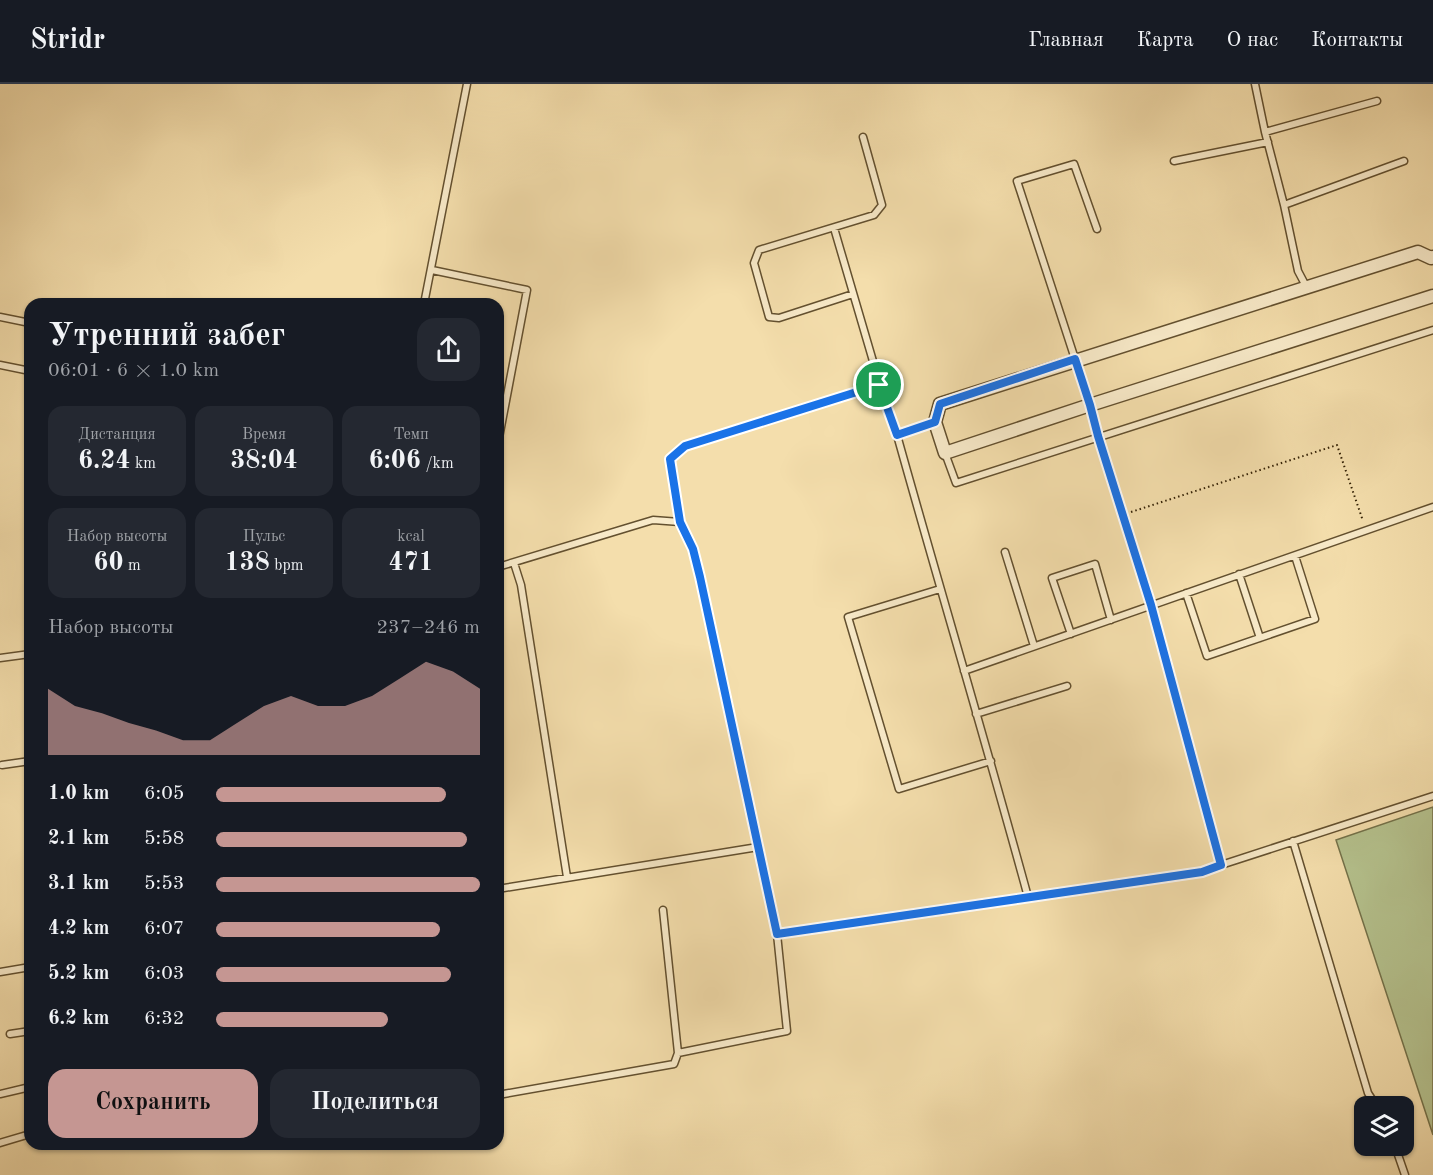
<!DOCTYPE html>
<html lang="ru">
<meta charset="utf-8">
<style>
:root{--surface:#171b24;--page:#242831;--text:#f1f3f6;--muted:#9ea1a6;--line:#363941;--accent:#c59692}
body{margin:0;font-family:"Old Standard TT",serif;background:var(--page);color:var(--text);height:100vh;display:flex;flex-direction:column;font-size:22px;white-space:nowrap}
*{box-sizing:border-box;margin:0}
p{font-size:20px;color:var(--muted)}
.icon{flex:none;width:33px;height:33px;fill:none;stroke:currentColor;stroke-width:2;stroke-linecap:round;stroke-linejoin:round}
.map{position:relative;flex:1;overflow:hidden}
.drawer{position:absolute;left:24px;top:214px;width:480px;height:852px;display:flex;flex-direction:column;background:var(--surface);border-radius:18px;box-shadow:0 2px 4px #0004}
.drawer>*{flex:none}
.buttons{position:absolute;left:1354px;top:1012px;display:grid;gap:12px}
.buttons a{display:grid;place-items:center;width:60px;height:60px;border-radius:12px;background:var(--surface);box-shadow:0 2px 4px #0004;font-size:30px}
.pin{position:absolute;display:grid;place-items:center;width:51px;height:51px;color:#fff;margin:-26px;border:3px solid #fff;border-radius:50%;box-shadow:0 2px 6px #0007}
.round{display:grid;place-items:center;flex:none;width:63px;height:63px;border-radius:18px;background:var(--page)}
.head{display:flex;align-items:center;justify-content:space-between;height:102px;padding:0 24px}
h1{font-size:33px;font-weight:700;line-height:45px}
.metrics{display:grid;grid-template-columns:repeat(3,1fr);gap:9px;height:102px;padding:6px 24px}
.metrics div{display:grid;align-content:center;border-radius:15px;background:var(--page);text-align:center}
.metrics b{font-size:26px;font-weight:700}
.metrics small{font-size:16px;font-weight:400}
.metrics p{font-size:16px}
.chart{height:168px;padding:12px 24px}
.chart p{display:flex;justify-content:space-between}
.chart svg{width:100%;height:108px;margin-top:6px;fill:var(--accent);opacity:.7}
.button{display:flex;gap:12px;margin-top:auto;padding:12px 24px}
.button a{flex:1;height:69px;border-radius:18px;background:var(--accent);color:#111;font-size:24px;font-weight:700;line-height:69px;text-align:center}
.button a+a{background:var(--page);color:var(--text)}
ul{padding:0 24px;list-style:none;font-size:20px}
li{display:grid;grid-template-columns:96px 72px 1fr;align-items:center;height:45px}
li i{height:15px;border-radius:8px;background:var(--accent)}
header{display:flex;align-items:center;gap:36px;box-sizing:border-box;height:84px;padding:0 30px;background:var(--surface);border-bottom:2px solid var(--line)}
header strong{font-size:28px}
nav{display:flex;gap:33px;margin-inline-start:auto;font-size:21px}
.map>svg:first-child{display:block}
</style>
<header>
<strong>Stridr</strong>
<nav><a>Главная</a><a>Карта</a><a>О нас</a><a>Контакты</a></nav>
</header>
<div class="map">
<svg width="1433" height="1091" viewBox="0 0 1433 1091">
<rect width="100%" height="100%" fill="#f4deac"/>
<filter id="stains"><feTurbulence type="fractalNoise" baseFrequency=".00333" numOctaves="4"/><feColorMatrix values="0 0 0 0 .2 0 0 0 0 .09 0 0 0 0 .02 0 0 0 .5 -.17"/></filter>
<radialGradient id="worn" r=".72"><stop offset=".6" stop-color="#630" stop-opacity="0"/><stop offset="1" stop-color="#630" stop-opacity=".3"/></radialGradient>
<path fill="#b5c28e" stroke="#74724a" stroke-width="1.5" d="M1433,723v328l-97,-295z"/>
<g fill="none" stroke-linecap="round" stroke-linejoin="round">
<defs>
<path id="lane" d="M1255,0l10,48 19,73 14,66 9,17
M1265,48l112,-31
M1174,77l94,-19
M1284,121l120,-44
M834,144l46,157 17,50
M1097,145l-23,-65 -57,17 73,224 8,31 53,169 70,260 212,-69
M432,186l95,20 -29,153
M853,210l-74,24 -10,-1 -15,-54 5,-13 115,-35 8,-10 -19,-68
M424,220l43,-220
M0,233l30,6
M0,281l30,6
M935,339l-38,12c43,154 89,308 131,462l174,-25 19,-7
M945,369l11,30c159,-52 318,-101 477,-153
M680,438l-10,-63 15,-13 195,-61
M1005,468l29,94
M514,479l7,22 46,292
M498,483l155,-47 27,2 13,27 7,28 77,357 251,-37
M1239,490l21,64
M940,505l-92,28 51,172 92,-28
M1186,509l21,63 108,-37 -20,-63
M1071,550l-19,-56 43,-14 16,56
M0,574l30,-4
M964,587l469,-164
M976,630l91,-28
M2,681l28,-4
M1293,757l75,252 9,14
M498,805l260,-42
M0,888l30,-5
M10,950l20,-3
M678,969l109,-22 -10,-97
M0,1010l30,-7
M498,1011l176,-31 4,-11 -15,-143
M0,1059l30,-9
M1395,1062l10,29"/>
<path id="street" d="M1433,173l-2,1 -13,-6c-159,52 -319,100 -478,152l-5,18 10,31 145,-48 343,-109"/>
</defs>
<use href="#lane" stroke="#63502f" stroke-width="9"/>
<use href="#street" stroke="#63502f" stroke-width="15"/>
<path stroke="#332105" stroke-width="2" stroke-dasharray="1.5 3" stroke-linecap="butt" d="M1131,428l206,-67 26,76"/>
<use href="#lane" stroke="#f8eac9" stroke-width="6"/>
<use href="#street" stroke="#f8eac9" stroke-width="12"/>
</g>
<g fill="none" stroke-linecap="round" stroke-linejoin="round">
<defs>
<path id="route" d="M1075,275l15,46 8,31 53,169 70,260 -19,7 -425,62 -77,-357 -7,-28 -13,-27 -10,-63 15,-13 194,-61 18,50 38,-13 5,-18z"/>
</defs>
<use href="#route" stroke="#fff" stroke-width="12"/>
<use href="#route" stroke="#1a73e8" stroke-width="8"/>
</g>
<rect width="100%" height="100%" filter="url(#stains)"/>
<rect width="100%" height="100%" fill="url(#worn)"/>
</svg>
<div class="buttons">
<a><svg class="icon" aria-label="layers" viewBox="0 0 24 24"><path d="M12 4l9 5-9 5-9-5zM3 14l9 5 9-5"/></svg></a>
</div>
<div class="pin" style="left:879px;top:301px;background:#1e9e55"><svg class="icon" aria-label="arrive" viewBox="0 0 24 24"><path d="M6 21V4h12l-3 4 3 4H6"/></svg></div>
<section class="drawer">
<div class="head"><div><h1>Утренний забег</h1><p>06:01 · 6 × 1.0 km</p></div><a class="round"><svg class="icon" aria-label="share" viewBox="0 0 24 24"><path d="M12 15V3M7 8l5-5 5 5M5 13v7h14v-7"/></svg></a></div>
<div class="metrics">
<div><p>Дистанция</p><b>6.24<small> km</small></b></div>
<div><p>Время</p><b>38:04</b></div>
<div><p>Темп</p><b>6:06<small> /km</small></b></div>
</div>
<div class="metrics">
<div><p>Набор высоты</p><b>60<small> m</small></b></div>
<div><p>Пульс</p><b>138<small> bpm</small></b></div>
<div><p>kcal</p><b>471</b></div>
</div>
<div class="chart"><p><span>Набор высоты</span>237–246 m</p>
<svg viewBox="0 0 160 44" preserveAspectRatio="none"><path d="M0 44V17L10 24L20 27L30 31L40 34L50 38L60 38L70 31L80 24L90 20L100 24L110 24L120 20L130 13L140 6L150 10L160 17V44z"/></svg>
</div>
<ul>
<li><b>1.0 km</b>6:05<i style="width:87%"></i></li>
<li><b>2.1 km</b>5:58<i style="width:95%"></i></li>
<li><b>3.1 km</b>5:53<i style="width:100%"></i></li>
<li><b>4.2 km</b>6:07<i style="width:85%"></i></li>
<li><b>5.2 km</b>6:03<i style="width:89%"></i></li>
<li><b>6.2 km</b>6:32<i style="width:65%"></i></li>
</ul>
<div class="button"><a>Сохранить</a><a>Поделиться</a></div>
</section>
</div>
